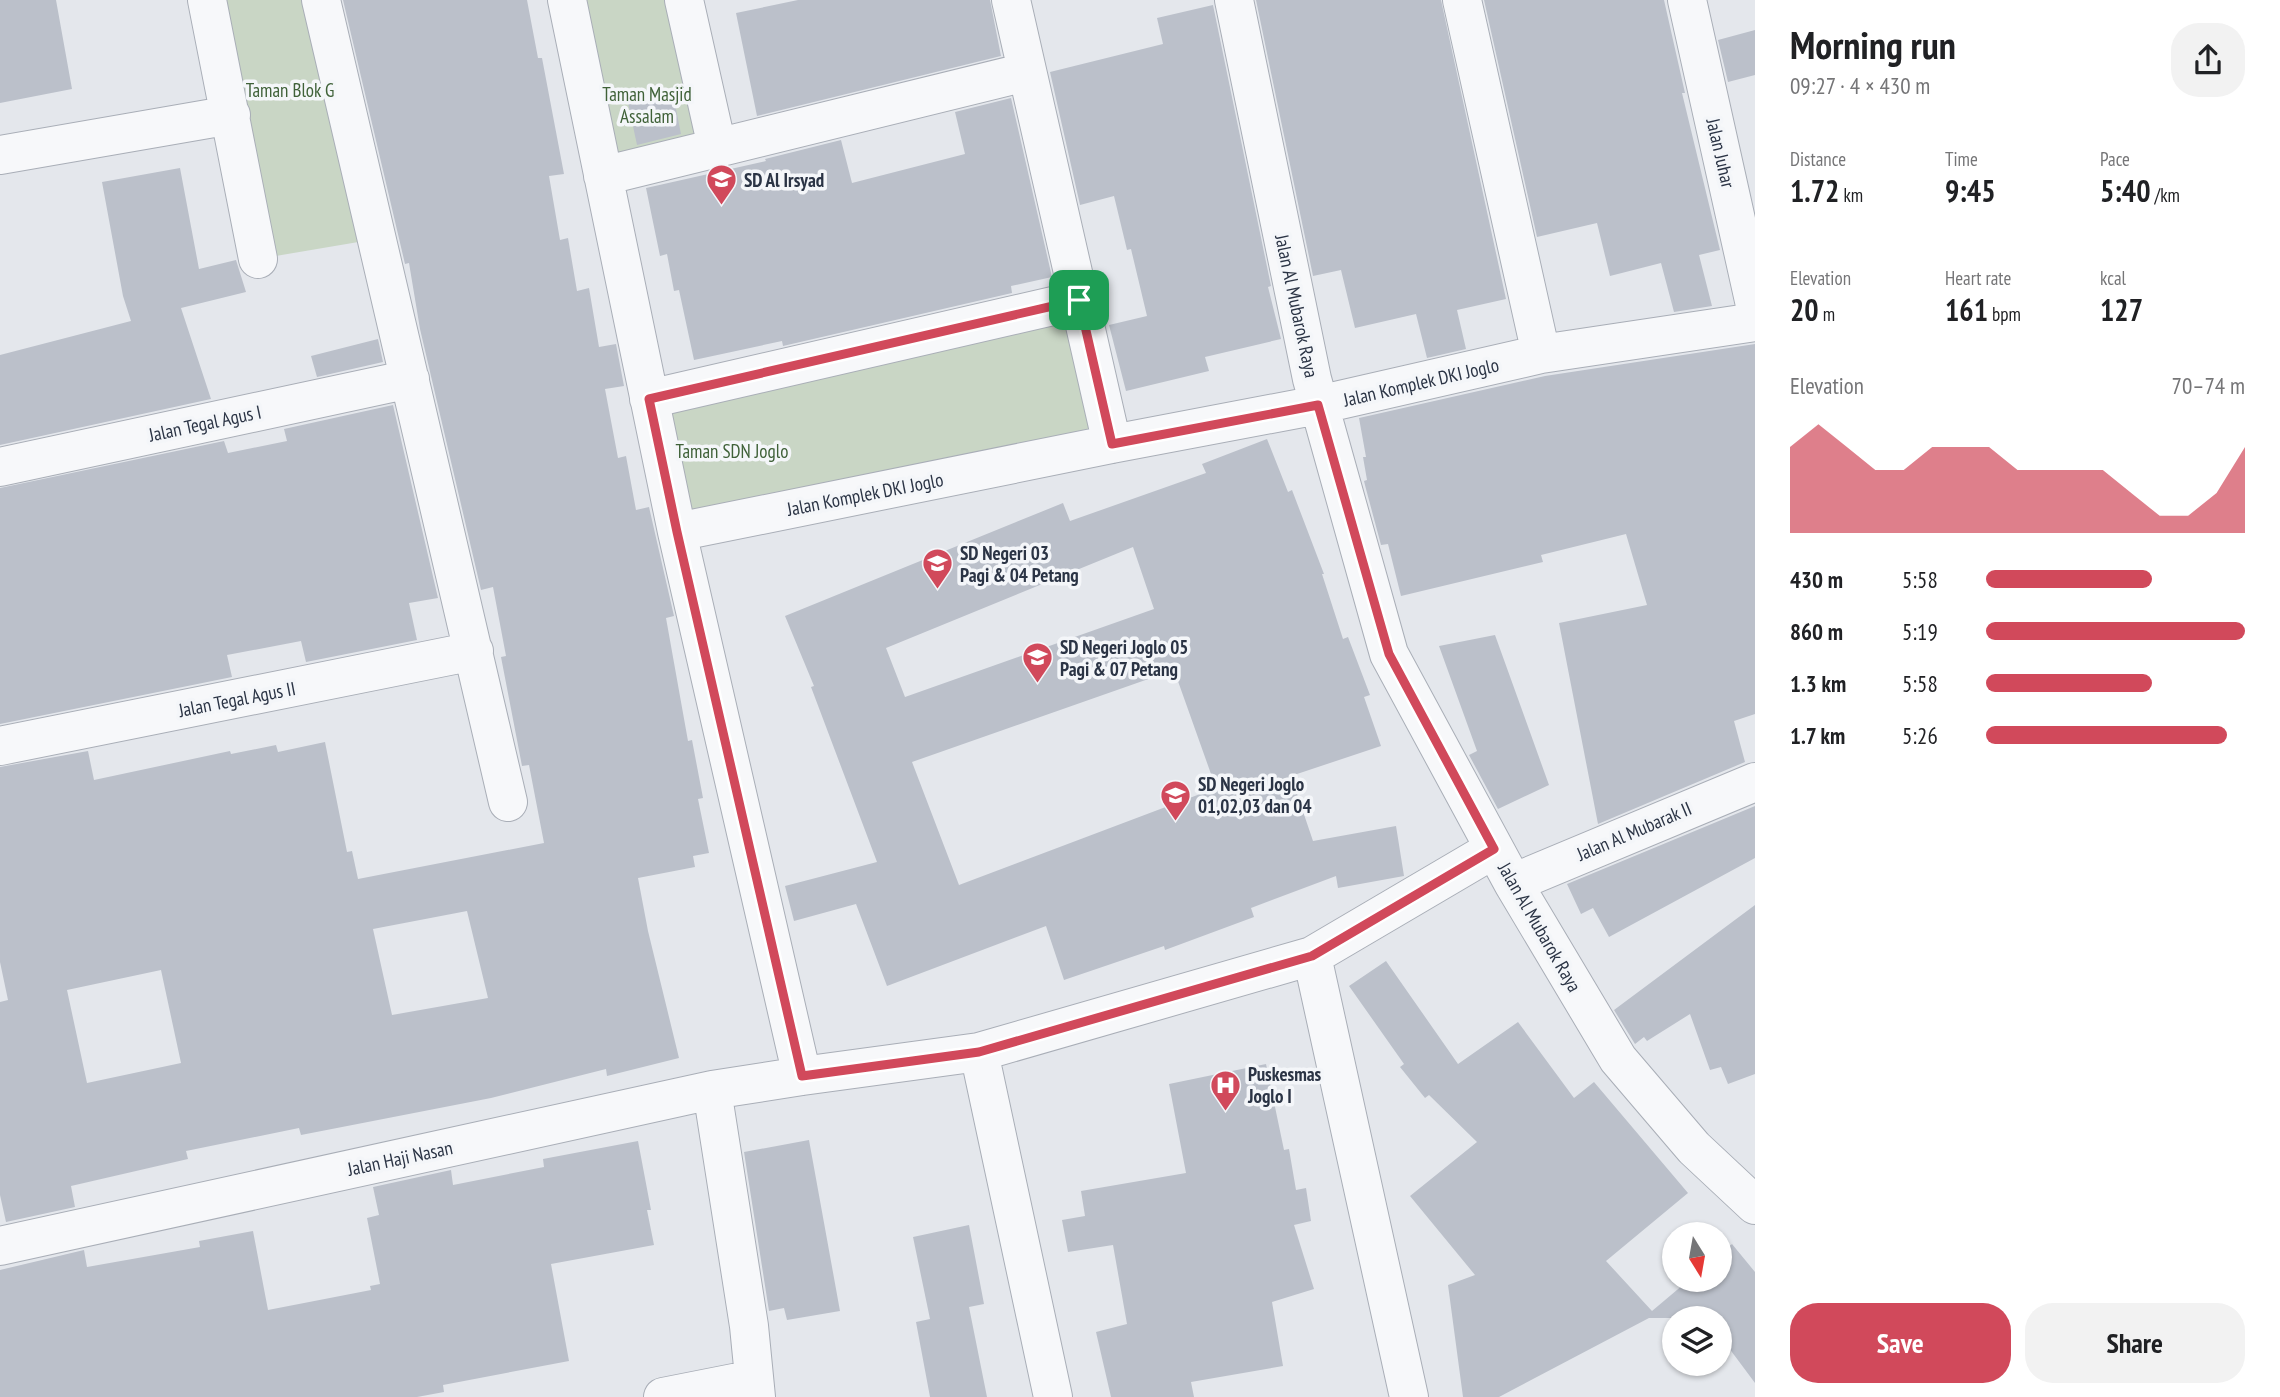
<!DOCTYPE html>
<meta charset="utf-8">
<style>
:root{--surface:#fff;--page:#f2f2f2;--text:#202124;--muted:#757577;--accent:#d1495b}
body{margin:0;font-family:"PT Sans Narrow",sans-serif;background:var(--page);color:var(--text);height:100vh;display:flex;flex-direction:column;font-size:26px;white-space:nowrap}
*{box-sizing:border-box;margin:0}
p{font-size:23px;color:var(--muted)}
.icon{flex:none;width:38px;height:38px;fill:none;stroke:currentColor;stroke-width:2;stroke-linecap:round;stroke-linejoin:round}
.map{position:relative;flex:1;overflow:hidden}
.side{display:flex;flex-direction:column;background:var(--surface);width:525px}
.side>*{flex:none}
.needle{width:46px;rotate:169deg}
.tools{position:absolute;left:1662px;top:1222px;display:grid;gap:14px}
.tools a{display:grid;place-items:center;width:70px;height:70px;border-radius:50%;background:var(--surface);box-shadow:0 2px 5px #0004;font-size:35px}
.pin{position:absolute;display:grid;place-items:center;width:60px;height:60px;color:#fff;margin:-30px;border-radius:14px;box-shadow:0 4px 10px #0006}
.round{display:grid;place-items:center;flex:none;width:74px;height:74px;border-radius:28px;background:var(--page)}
.head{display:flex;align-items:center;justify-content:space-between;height:119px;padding:0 35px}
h1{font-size:38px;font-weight:800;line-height:52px}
.figures{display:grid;grid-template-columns:repeat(3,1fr);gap:10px;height:119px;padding:7px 35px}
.figures div{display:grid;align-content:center}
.figures b{font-size:30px;font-weight:800}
.figures small{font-size:19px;font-weight:400}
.figures p{font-size:19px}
.chart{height:196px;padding:14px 35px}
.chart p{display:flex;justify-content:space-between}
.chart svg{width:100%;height:126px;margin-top:7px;fill:var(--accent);opacity:.7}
.action{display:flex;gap:14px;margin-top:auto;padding:14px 35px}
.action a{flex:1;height:80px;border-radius:28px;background:var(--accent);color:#fff;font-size:28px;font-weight:800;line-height:80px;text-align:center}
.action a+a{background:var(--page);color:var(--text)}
ul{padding:0 35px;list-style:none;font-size:23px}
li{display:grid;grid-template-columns:112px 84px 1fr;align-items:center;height:52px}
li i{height:18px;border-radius:9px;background:var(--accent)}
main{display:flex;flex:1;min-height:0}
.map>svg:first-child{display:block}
</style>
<main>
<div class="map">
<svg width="1755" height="1397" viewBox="0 0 1755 1397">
<rect width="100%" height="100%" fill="#e4e7ec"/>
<path fill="#c9d6c5" d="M208,0h129l45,238 -124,21z
M567,0h117l33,147 -114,29z
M1083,319l24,105 -430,108 -28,-133z"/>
<path fill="#bbc0ca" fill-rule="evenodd" d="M0,0h56l16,89 -72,14z
M343,0h184l11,58h4l22,116 -15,2 11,64 8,-2 9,53 12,-3 10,59 17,-3 8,42 -19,3 13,69 8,-2 10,54 13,-3 25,109 -8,2 22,123 4,-1 11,58 -5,1 11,54 -16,3 2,11 -57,11 10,53 31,127 -72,18 -1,-7 -115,29 -190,37 -2,-7 -113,23 2,8 -117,27 4,21 -69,15 -6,-27v-193l8,-2 -8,-38v-195l88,-16 6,29 136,-29 1,3 45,-9 2,7 47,-10 22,110 5,-1 6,28 186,-36 -15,-78 -7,1 -21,-109 5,-1 -13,-69 -12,3 -61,-261 -11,-66 -4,1zM467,911l21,87 -96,17 -19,-86zM161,970l20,93 -94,20 -20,-93z
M798,0h192l11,56 -244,60 -21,-103z
M1256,0h185l65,299 -49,11 9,39 -39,9 -11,-44 -61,14 -14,-58 -28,6z
M1484,0h180l21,93h-3l38,157 -21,5 13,51 -38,6 -13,-49 -51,13 -13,-53 -60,14z
M1213,5l58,281 -3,1 13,52 -76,18 4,14 -83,20 -17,-66 38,-9 -16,-67 -4,1 -13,-54 -34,9 -30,-133 113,-28 -6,-26z
M1755,30v45l-27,7 -10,-42z
M672,89l9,45 -44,11 -10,-47z
M1011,98l41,179 -41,9 1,7 -229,53 -1,-5 -88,19 -15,-70 -5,1 -7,-37 -7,2 -14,-68 120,-27 -1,-2 76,-19 11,43 113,-29 -10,-42z
M180,168l19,101 37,-9 10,32 -65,16 30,91 -211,46v-90l131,-34 -8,-25 -21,-114z
M378,339l5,23 -66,15 -6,-21z
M1755,344v370l-21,7 11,41 -147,62 -39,-201 88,-18 -21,-71 -85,21 2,7 -142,34 -13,-52 -7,1 -15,-56 -2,-8 3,-1 -4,-23h3l-7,-39 186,-42z
M393,405l45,193 -29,5 8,37 -111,22 -5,-21 -74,14 5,22 -232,47v-236l224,-47 4,12 59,-12 -3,-12z
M1267,439l21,53 4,-2 32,84h-2l21,65 5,-2 22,58 -6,2 17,49 -90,30 22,65 83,-15 8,50 -66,12 -2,-12 -85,32 3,9 -89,33 -1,-4 -100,34 -18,-54 -159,60 -31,-82 -62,17 -9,-35 92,-24 -66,-175 3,-1 -29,-70 278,-113 7,18 136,-48 -4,-9zM1133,547l21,62 -249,88 -19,-49zM1174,670l42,118 -257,97 -47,-123z
M1495,635l54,150 -51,24 -29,-54 8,-4 -38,-105z
M1755,806v52l-146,79 -16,-29 -12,6 -14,-30z
M1755,905v169l-27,10 -7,-17 -11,3 -20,-56 -43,27 -3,-4 -9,7 -21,-34z
M1386,961l72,103 60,-42 56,76 20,-16 94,111 -82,68 46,50 38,-32h30v-25l12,-10 23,28v111l-35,-47v-18h-71l-150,79h-36l-15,-112 27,-10 -65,-79 67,-54 -48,-47 -4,3 -25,-31 4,-3 -55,-78z
M1266,1064l18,86 5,-1 7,41 10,-2 5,33 -17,4 20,64 -42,13 11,64 -92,16 3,15h-83l-15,-65 31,-8 -14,-79 -45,7 -6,-32 23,-4 -4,-25 105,-18 -17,-89z
M809,1140l31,171 -53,9 -3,-12 -15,3 -25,-159z
M638,1141l13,69h-4l7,35 -103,19 18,97 -126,24 1,7 -27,5h-417v-127l84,-20 3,17 113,-20 -1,-6 54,-10 15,79 103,-20 -1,-4 10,-2 -13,-66 12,-3 -6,-28 78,-17 2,15 91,-18 -1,-8z
M969,1225l15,79 -15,3 18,90h-57l-14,-75 14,-3 -17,-82z"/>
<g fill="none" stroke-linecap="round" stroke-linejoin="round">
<defs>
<path id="minor" d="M207,0l51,259
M321,0l187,802
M567,0l110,532 125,544
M684,0l33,147
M1011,0l101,444
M1234,0l78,379 77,275 124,229 105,176 76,89 61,57
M1462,0l79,354
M1687,0l68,305
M0,155l231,-40
M603,176l423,-104
M649,399l430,-99
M0,467l410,-88
M677,532l435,-88 206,-39 223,-51 214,-32
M0,746l474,-95
M1513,883l242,-101
M1312,956l97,441
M979,1052l74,345
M712,1090l37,236 7,71
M0,1246l712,-156 90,-14 177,-24 333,-96 182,-107
M663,1397l91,-18"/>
</defs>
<use href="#minor" stroke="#a9aeb7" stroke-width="40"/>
<use href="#minor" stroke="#f7f8fa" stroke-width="38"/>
</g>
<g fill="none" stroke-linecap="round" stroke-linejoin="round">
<defs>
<path id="route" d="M1079,300l33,144 206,-39 71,249 105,195 -182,107 -333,96 -177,24 -125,-544 -28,-133z"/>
</defs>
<use href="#route" stroke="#fff" stroke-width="14"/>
<use href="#route" stroke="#d1495b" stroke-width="9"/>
</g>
<defs>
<symbol id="school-pin" viewBox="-11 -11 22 30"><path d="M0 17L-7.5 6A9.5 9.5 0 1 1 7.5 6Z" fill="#d1495b" stroke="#f4f6f9"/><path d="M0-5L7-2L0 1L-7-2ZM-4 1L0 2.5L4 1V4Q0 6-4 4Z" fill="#fff"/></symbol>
<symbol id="hospital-pin" viewBox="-11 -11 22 30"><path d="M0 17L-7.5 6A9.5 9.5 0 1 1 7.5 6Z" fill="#d1495b" stroke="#f4f6f9"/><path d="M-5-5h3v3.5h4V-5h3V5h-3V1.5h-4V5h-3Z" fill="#fff"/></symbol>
</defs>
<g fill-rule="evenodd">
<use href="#school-pin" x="704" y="162" width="35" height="47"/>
<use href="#school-pin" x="920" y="546" width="35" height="47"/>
<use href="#school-pin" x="1020" y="640" width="35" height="47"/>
<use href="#school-pin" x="1158" y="778" width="35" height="47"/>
<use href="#hospital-pin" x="1208" y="1068" width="35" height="47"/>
</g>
<g text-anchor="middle" stroke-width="7" stroke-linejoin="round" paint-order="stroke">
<g font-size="19" fill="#3f6138" stroke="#f4f6f9">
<text x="290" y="97">Taman Blok G</text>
<text x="647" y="101">Taman Masjid<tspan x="647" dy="22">Assalam</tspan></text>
<text x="732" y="458">Taman SDN Joglo</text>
</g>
<g font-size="19" fill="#2b3445" stroke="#f4f6f9">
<text transform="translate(1721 153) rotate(77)" y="7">Jalan Juhar</text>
<text transform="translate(1297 306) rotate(78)" y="7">Jalan Al Mubarok Raya</text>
<text transform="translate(1421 382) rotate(-13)" y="7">Jalan Komplek DKI Joglo</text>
<text transform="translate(205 423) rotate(-12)" y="7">Jalan Tegal Agus I</text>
<text transform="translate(865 494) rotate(-11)" y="7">Jalan Komplek DKI Joglo</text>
<text transform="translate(237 699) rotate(-11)" y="7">Jalan Tegal Agus II</text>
<text transform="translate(1634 831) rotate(-23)" y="7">Jalan Al Mubarak II</text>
<text transform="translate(1540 927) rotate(60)" y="7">Jalan Al Mubarok Raya</text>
<text transform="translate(400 1158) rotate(-12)" y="7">Jalan Haji Nasan</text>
</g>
<g font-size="19" font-weight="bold" fill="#2b3445" stroke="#f4f6f9" text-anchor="start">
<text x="744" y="187">SD Al Irsyad</text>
<text x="960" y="560">SD Negeri 03<tspan x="960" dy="22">Pagi &amp; 04 Petang</tspan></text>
<text x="1060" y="654">SD Negeri Joglo 05<tspan x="1060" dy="22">Pagi &amp; 07 Petang</tspan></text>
<text x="1198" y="791">SD Negeri Joglo<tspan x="1198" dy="22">01,02,03 dan 04</tspan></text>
<text x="1248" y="1081">Puskesmas<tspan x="1248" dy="22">Joglo I</tspan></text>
</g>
</g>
</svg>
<div class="tools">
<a><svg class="needle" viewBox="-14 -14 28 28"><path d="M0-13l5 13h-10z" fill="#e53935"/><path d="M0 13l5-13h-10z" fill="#757577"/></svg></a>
<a><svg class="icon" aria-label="layers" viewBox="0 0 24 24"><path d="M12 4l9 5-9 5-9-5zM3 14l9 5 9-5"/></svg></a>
</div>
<div class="pin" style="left:1079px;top:300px;background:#1e9e55"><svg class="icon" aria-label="arrive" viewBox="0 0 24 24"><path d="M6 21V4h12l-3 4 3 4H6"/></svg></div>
</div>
<section class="side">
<div class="head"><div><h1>Morning run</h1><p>09:27 · 4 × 430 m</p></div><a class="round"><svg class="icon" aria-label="share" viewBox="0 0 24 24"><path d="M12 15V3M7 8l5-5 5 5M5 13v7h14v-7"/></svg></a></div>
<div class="figures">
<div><p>Distance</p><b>1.72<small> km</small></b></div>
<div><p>Time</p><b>9:45</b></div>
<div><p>Pace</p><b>5:40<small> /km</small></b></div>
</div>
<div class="figures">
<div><p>Elevation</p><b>20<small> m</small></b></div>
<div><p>Heart rate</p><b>161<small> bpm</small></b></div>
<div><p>kcal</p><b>127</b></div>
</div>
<div class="chart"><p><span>Elevation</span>70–74 m</p>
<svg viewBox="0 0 160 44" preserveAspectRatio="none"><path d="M0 44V14L10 6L20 14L30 22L40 22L50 14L60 14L70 14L80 22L90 22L100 22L110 22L120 30L130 38L140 38L150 30L160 14V44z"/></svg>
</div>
<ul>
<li><b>430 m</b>5:58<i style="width:64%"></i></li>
<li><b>860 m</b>5:19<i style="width:100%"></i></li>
<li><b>1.3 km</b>5:58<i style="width:64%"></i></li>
<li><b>1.7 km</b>5:26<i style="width:93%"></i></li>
</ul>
<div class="action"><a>Save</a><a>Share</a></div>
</section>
</main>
